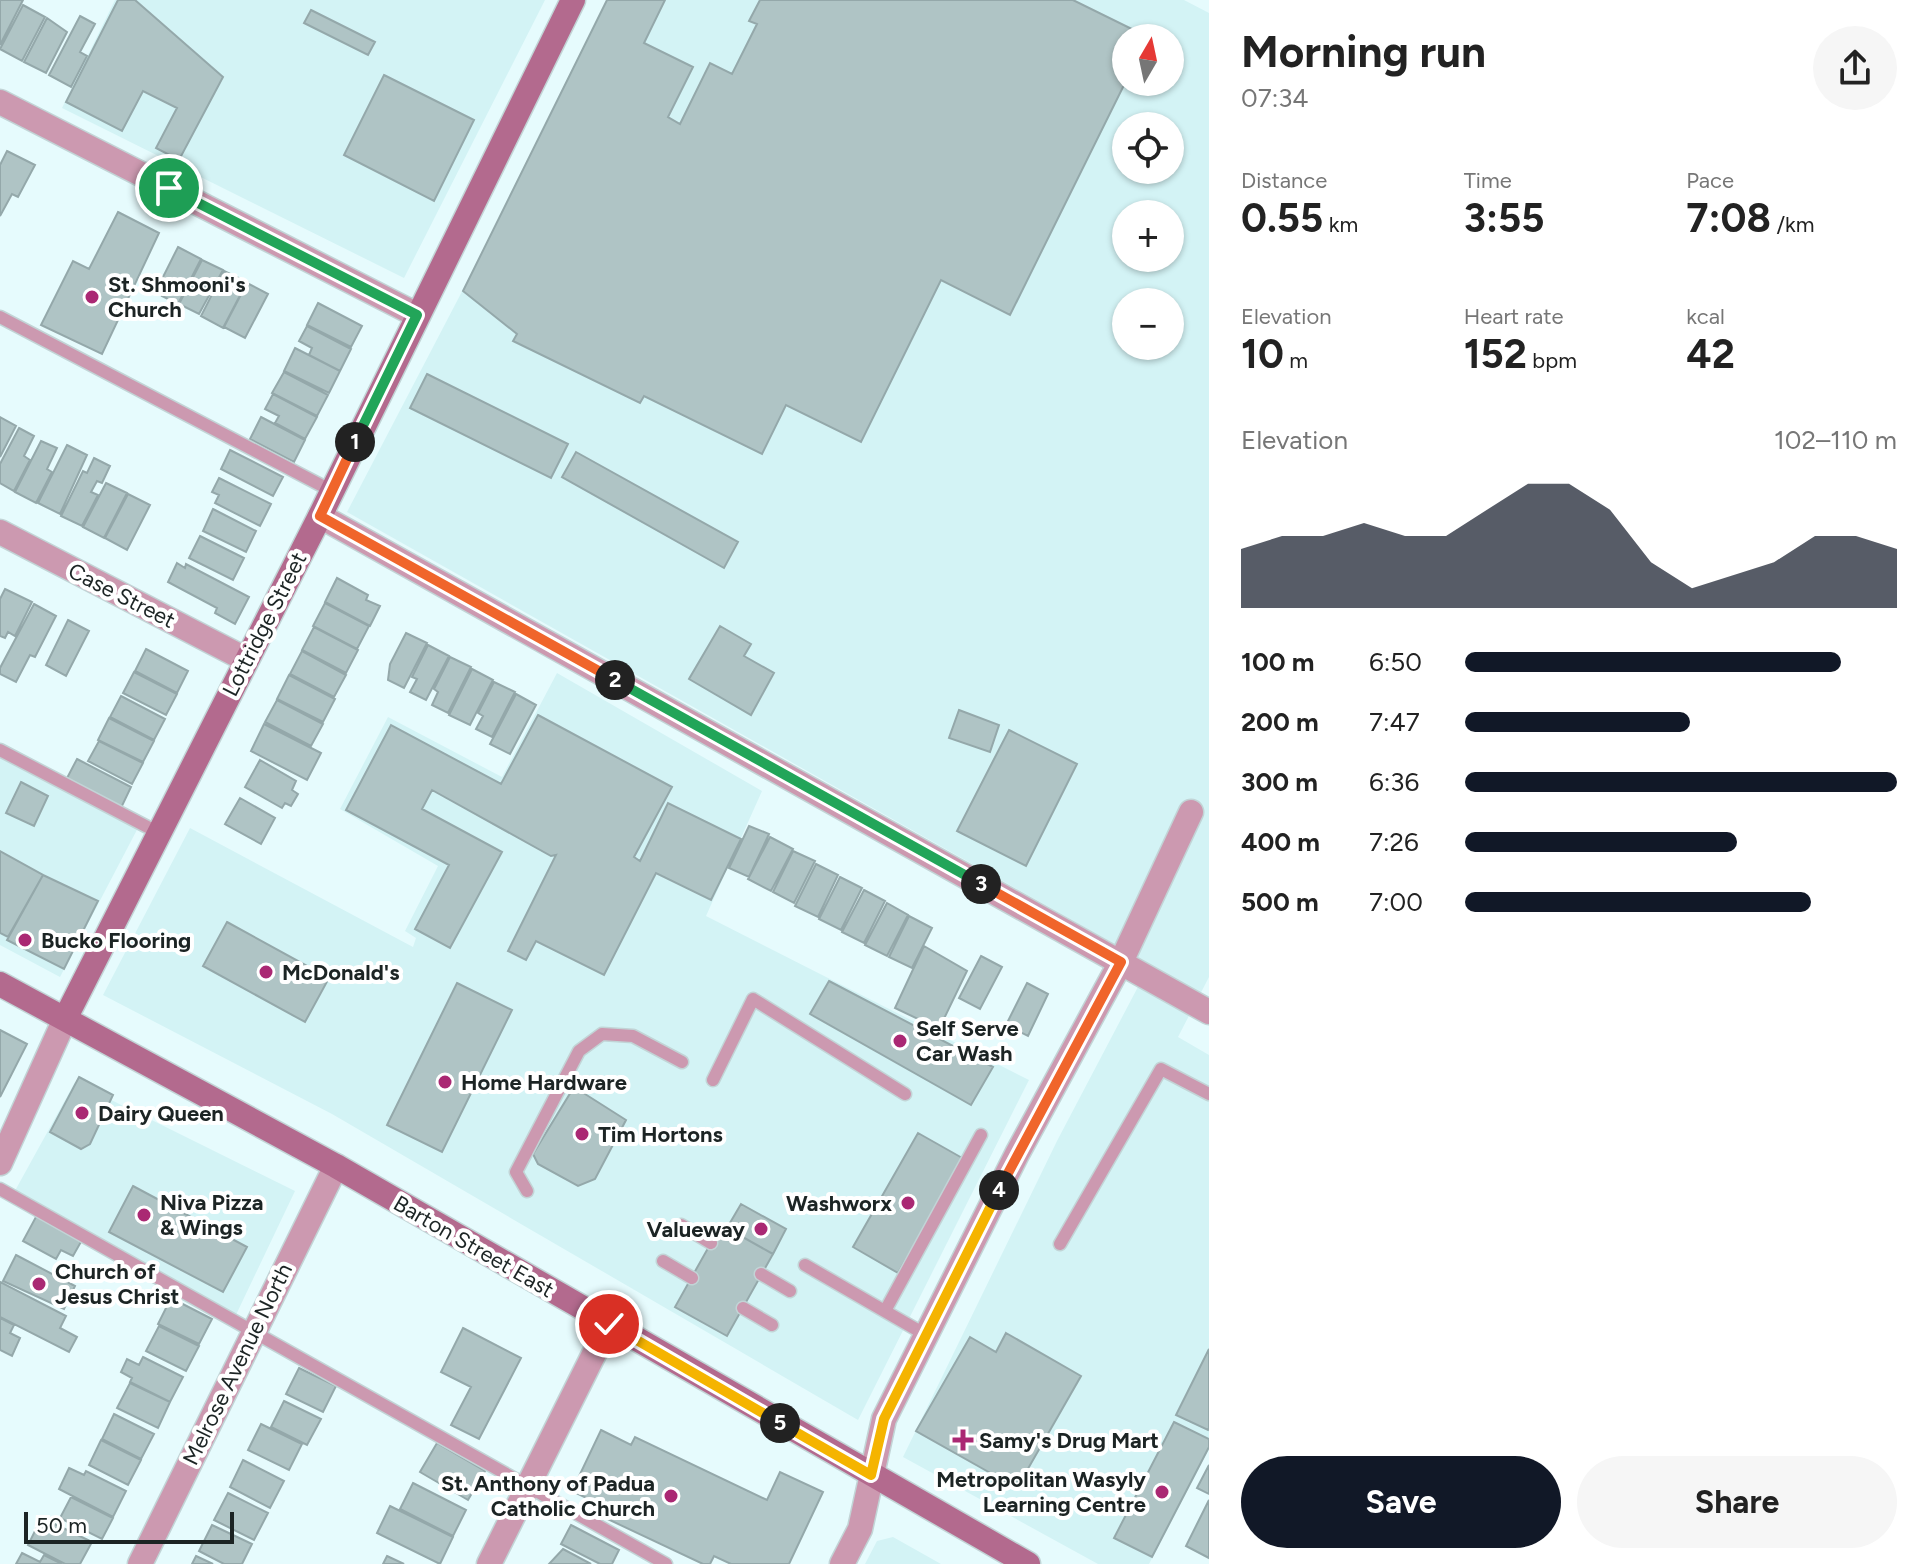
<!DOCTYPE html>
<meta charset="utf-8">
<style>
:root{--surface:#fff;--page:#f6f6f6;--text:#222;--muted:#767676;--accent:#111827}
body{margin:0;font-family:Figtree,sans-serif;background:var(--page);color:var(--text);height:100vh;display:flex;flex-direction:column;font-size:30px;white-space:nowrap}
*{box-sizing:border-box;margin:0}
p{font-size:26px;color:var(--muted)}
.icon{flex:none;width:44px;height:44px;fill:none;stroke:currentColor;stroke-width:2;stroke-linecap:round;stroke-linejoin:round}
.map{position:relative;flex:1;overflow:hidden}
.side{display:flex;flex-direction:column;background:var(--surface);width:720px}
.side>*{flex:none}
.needle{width:52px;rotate:9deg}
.buttons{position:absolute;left:1112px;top:24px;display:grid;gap:16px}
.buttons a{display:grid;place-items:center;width:72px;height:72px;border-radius:50%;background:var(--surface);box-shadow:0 2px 6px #0004;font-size:40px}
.scale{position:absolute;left:24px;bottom:20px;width:210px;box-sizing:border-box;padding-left:8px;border:4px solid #1c2424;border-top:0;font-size:22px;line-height:28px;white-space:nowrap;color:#1c2424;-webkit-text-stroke:6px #fff;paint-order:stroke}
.pin{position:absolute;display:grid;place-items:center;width:68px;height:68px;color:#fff;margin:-34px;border:4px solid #fff;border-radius:50%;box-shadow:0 2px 8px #0007}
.km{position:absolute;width:40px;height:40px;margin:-20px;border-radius:50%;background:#222;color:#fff;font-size:22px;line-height:40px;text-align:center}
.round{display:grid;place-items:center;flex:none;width:84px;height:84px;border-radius:42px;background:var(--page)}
.overview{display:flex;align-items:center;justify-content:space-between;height:136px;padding:0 32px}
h1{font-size:44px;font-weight:700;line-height:60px}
.stats{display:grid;grid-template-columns:repeat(3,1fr);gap:12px;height:136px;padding:8px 32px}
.stats div{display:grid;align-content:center}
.stats b{font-size:40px;font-weight:700}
.stats small{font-size:22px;font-weight:400}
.stats p{font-size:22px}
.chart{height:224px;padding:16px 32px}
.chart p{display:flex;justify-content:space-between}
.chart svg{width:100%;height:144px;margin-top:8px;fill:var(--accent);opacity:.7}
.primary-button{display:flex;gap:16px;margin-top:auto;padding:16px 32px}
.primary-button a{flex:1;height:92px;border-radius:48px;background:var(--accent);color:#fff;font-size:32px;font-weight:700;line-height:92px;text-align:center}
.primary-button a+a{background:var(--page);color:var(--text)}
ul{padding:0 32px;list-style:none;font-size:26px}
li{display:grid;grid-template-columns:128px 96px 1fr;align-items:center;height:60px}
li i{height:20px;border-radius:10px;background:var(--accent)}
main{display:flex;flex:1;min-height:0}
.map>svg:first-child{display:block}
</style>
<main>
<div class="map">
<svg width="1209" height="1564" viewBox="0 0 1209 1564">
<rect width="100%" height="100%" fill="#e6fbfd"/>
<path fill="#d3f3f5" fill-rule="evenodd" d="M115,0h430l-141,278 -342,-170z
M614,0h570l25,13v964l-31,60 31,18v394l-60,115h-51l-195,-107 154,-316 93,-177 -803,-452zM1126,38h44v44h-44zM1126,126h44v44h-44zM1126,214h44v44h-44zM1126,302h44v44h-44z
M557,673l205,118 -56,125 323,164 -171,340 -526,-306 -229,-119 87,-167 223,119 3,-9 -11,-7 33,-65 -98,-57 48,-92 114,60z
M0,753l140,71 -80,153 -60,-32z
M75,1082l220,109 -61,128 -223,-121z
M893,1537l48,27h-76l12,-23z"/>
<path fill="#afc4c5" stroke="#94a8aa" stroke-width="2" d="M0,0h23l-23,45z
M118,0h17l88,77 -44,83 -23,-12 21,-40 -34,-17 -21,40 -56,-29z
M607,0h58l-21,43 49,24 -25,50 12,7 30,-61 22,11 25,-50 -8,-3 11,-21h313l75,37 -22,1v43l-116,234 -69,-35 -80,162 -75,-37 -24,49 -118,-58 -4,7 -127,-62 4,-7 -54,-43z
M23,5l22,12 -23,44 -22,-12z
M311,10l64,32 -7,13 -64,-32z
M80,16l15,8 -15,28 7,4 -16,31 -22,-12z
M47,18l20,14 -21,41 -22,-11z
M384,75l90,45 -40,81 -90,-46z
M7,151l28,14 -17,32 -6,-3 -12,22v-51z
M118,212l41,21 -57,121 -61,-29 32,-64 16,8z
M178,247l23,12 -23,45 -16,-8 6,-12 -7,-3z
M202,260l21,10 -24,44 -20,-10z
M224,271l23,11 -24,46 -22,-12z
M247,283l21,11 -23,44 -21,-11z
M318,303l44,23 -11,21 -44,-22z
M307,326l44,23 -11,22 -31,-16 3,-7 -13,-7z
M295,348l45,23 -11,22 -45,-22z
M284,372l44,23 -11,21 -45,-23z
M427,374l141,70 -17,34 -141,-70z
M273,394l44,23 -12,22 -30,-16 4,-7 -14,-7z
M0,417l16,9 -16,31z
M261,417l44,23 -11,22 -44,-23z
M19,428l15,8 -10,20 6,4 -16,31 -14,-8v-19z
M41,441l16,7 -10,21 5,3 -16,31 -21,-11z
M67,445l20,10 -27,59 -22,-11z
M230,450l53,27 -10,19 -52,-27z
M576,452l162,90 -14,26 -162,-91z
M94,458l16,8 -8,17 -5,-2 -6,11 7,3 -16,31 -21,-10 22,-45 4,2z
M219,478l52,26 -11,22 -45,-23 4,-8 -7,-3z
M106,483l21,10 -23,45 -21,-11z
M128,494l22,11 -23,45 -22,-12z
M213,509l43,22 -10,21 -43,-21z
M200,536l44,22 -11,22 -44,-22z
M177,563l8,5 1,-4 63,33 -14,27 -20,-11 2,-5 -49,-26z
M337,578l31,17 -2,5 14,6 -10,20 -45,-24z
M5,589l27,13 -17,34 -7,-4 -3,6 -5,-2v-37z
M325,603l44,23 -12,23 -44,-23z
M34,604l22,12 -21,41 -5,-2 -14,27 -16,-8v-6z
M68,620l21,11 -23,45 -20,-11z
M720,626l31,18 -7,12 30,17 -23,42 -62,-36z
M314,627l44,23 -12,23 -44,-23z
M406,633l21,10 -23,45 -16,-8 2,-16z
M428,645l21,11 -23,44 -16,-8 7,-13 -5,-2z
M146,649l42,22 -11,22 -42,-22z
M302,651l44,24 -12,22 -44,-23z
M450,657l21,10 -23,46 -16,-8 6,-13 -4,-3z
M472,669l21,11 -23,45 -21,-10z
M134,672l43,22 -11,21 -43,-22z
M289,675l46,24 -12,23 -46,-23z
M494,682l21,10 -23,45 -16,-8 7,-13 -5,-3z
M516,694l20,11 -26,49 -20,-10z
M121,696l44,23 -11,21 -44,-23z
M277,700l46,24 -12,22 -46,-24z
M959,710l40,15 -9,27 -41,-14z
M538,715l134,72 -38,70 6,4 28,-58 73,36 -30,61 -55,-27 -52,102 -68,-34 -10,19 -18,-9 48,-96 -5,1 -119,-66 -10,19 80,43 -52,96 -35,-19 34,-64 -103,-55 45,-85 110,59z
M109,718l45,23 -11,21 -45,-22z
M264,724l57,29 -14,27 -56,-29z
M1009,730l68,34 -51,102 -69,-35z
M99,741l44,22 -11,21 -44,-23z
M77,759l54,28 -10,21 -55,-28z
M260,760l36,21 -4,9 6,4 -7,12 -6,-3 -3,5 -37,-21z
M21,782l27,14 -14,30 -28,-13z
M240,798l35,20 -14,26 -36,-20z
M749,826l20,8 -20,43 -20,-9z
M770,837l23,12 -22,42 -23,-12z
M0,851l43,24 -35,62 -8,-4z
M793,851l22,10 -21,42 -21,-11z
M816,864l22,11 -20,42 -23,-11z
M43,875l55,26 -34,68 -57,-29z
M840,877l22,11 -21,42 -22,-11z
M864,890l21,11 -21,42 -22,-11z
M887,903l21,12 -21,41 -22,-11z
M909,916l23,12 -20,40 -23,-11z
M227,922l102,56 -24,44 -102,-56z
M924,946l43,25 -28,58 -44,-21z
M981,956l21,11 -22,42 -21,-11z
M829,981l164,86 -22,38 -161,-91z
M457,983l55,27 -70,142 -55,-27z
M1027,983l21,11 -20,42 -22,-11z
M0,1030l27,14 -27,53z
M79,1077l34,18 -23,49 -9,5 -31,-17z
M574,1087l52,33 -31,59 -17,7 -40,-22 -5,-10z
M918,1133l46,26 -66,114 -45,-26z
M133,1186l114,61 -24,45 -114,-60z
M741,1204l45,25 -13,25 -46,-26z
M37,1215l45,25 -9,16 -12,-6 -5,9 -33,-18z
M721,1225l52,29 -46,82 -52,-29z
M16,1255l59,31 -11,23 -61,-28z
M0,1282l66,34 -6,12 17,9 -8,15 -69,-35z
M171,1298l41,21 -13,25 -41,-20z
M0,1318l14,7 -4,8 10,5 -8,18 -12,-6z
M159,1326l40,20 -13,25 -40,-20z
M463,1328l58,30 -42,81 -28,-14 20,-38 -30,-15z
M1006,1333l75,43 -64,112 -101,-57 54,-94 26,15z
M1209,1349v79l-1,2 -32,-15z
M143,1357l40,20 -13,25 -40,-20 2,-4 -11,-6 6,-13 12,6z
M299,1368l37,18 -13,26 -37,-18z
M130,1383l40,19 -12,26 -41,-20z
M284,1401l37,18 -14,26 -36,-18z
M114,1414l40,20 -13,25 -39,-20z
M1174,1422l35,17v8l-57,110 -38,-19z
M261,1424l41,20 -13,26 -41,-20z
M601,1430l30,15 4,-8 132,63 13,-28 43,20 -34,72h-58l-17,-8 -4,8h-7l-106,-50 4,-9 -29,-14z
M101,1440l40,20 -13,25 -39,-20z
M437,1443l48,28 -17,29 -48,-28z
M243,1460l41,21 -14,27 -40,-21z
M1209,1465v29l-12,-6z
M69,1468l15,7 2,-4 40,20 -13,26 -54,-28z
M413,1483l53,27 -13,26 -53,-27z
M228,1493l40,20 -14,27 -40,-20z
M71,1497l42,21 -11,21 -42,-21z
M1209,1500v58l-23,-12z
M390,1506l63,31 -13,27 -63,-31z
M39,1523l14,6 2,-5 37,18 -12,22h-15l-37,-19z
M212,1525l40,19 -10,20h-18l-25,-13z
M571,1525l48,25 -7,14h-12l-39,-20z
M563,1549l28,15h-42z
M22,1553l18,9 4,-7 18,9h-46z
M196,1556l17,8h-21z
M387,1556l17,8h-21z"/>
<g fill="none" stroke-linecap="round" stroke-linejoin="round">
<defs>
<path id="lane" d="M0,317l332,174
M0,750l159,83
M713,1080l40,-81 152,95
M0,1189l666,375
M527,1191l-11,-19 63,-121 23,-17 31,2 49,26
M681,1225l30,18
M1060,1244l101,-175 48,25
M663,1261l29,17
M805,1265l121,70
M761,1274l29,17
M743,1308l29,17
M885,1311l96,-176"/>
<path id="street" d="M0,102l417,213
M320,516l889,496
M0,532l245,127
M0,1163l65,-144
M140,1564l196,-398
M489,1564l120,-240
M842,1564l18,-35 24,-110 133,-265 104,-192 70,-150"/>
<path id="secondary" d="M0,984l336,182 692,398
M65,1019l255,-503 253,-516"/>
</defs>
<use href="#lane" stroke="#c2d4d6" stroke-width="15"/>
<use href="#street" stroke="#c2d4d6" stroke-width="27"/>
<use href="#secondary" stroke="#c2d4d6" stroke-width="27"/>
<use href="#lane" stroke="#cc99b0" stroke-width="12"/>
<use href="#street" stroke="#cc99b0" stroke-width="24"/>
<use href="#secondary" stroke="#b36a8e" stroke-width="24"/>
</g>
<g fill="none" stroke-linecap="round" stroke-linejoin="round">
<defs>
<path id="split-1" d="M169,188l248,127 -62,127"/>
<path id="split-2" d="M355,442l-35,74 295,164"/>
<path id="split-3" d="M615,680l366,204"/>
<path id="split-4" d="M981,884l140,78 -122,228"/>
<path id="split-5" d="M780,1423l91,52 13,-56 115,-229"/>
<path id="split-6" d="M609,1324l171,99"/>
</defs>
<use href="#split-1" stroke="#fff" stroke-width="16"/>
<use href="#split-2" stroke="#fff" stroke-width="16"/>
<use href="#split-3" stroke="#fff" stroke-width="16"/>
<use href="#split-4" stroke="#fff" stroke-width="16"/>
<use href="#split-5" stroke="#fff" stroke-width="16"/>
<use href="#split-6" stroke="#fff" stroke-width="16"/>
<use href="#split-1" stroke="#22a559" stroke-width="10"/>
<use href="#split-2" stroke="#f0652b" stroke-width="10"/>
<use href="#split-3" stroke="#22a559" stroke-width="10"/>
<use href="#split-4" stroke="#f0652b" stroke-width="10"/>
<use href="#split-5" stroke="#f5b400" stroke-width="10"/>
<use href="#split-6" stroke="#f5b400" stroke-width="10"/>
</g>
<g fill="#aa2873" stroke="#fff" stroke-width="3">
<circle cx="92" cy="297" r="8"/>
<circle cx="25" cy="940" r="8"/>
<circle cx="266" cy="972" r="8"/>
<circle cx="900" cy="1041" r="8"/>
<circle cx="445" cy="1082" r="8"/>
<circle cx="82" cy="1113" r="8"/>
<circle cx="582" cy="1134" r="8"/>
<circle cx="908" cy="1203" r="8"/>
<circle cx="144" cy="1215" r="8"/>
<circle cx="761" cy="1229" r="8"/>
<circle cx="39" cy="1284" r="8"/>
<path d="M959 1428h8v8h8v8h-8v8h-8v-8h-8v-8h8z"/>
<circle cx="1162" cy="1492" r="8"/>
<circle cx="671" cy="1496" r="8"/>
</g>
<g text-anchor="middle" stroke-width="8" stroke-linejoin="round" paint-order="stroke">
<g font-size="22" font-weight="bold" fill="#1c2424" stroke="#fff" text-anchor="start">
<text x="108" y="292">St. Shmooni's<tspan x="108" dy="25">Church</tspan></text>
<text x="41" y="948">Bucko Flooring</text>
<text x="282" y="980">McDonald's</text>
<text x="916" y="1036">Self Serve<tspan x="916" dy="25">Car Wash</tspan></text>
<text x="461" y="1090">Home Hardware</text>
<text x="98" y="1121">Dairy Queen</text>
<text x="598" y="1142">Tim Hortons</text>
<text x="160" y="1210">Niva Pizza<tspan x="160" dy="25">&amp; Wings</tspan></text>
<text x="892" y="1211" text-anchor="end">Washworx</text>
<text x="745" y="1237" text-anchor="end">Valueway</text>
<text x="55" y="1279">Church of<tspan x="55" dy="25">Jesus Christ</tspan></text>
<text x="979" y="1448">Samy's Drug Mart</text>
<text x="1146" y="1487" text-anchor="end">Metropolitan Wasyly<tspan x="1146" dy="25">Learning Centre</tspan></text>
<text x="655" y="1491" text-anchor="end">St. Anthony of Padua<tspan x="655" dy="25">Catholic Church</tspan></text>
</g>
<g font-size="22" fill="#1c2424" stroke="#fff">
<text transform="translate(122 595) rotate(27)" y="8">Case Street</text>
<text transform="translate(264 624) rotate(-63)" y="8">Lottridge Street</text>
<text transform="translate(474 1246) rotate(30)" y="8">Barton Street East</text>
<text transform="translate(237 1364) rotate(-64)" y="8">Melrose Avenue North</text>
</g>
</g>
</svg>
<div class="buttons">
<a><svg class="needle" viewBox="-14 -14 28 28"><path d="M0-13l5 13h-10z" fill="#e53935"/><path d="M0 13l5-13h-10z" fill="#767676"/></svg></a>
<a><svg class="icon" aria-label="locate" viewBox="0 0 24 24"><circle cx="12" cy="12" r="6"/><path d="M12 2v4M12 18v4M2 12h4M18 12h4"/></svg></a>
<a>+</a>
<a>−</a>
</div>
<div class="scale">50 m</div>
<div class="pin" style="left:169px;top:188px;background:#1e9e55"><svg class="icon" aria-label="arrive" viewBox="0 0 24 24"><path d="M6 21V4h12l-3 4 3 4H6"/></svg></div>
<div class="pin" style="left:609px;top:1324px;background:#d93025"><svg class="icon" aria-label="check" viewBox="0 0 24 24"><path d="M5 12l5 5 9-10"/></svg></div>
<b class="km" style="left:355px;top:442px">1</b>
<b class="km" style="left:615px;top:680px">2</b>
<b class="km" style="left:981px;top:884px">3</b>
<b class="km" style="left:999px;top:1190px">4</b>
<b class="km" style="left:780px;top:1423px">5</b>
</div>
<section class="side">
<div class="overview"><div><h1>Morning run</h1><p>07:34</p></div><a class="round"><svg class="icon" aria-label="share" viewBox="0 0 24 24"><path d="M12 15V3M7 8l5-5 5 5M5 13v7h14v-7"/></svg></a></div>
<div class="stats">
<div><p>Distance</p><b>0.55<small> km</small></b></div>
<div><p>Time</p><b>3:55</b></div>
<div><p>Pace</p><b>7:08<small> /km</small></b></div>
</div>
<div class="stats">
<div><p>Elevation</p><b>10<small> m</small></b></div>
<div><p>Heart rate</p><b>152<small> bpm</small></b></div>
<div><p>kcal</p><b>42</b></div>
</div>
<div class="chart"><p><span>Elevation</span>102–110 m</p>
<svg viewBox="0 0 160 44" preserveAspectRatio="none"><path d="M0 44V26L10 22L20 22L30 18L40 22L50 22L60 14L70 6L80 6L90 14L100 30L110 38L120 34L130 30L140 22L150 22L160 26V44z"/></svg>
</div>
<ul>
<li><b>100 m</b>6:50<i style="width:87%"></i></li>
<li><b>200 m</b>7:47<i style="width:52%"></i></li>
<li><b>300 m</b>6:36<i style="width:100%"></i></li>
<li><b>400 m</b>7:26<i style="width:63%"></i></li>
<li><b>500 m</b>7:00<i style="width:80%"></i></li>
</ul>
<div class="primary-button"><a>Save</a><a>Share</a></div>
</section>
</main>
